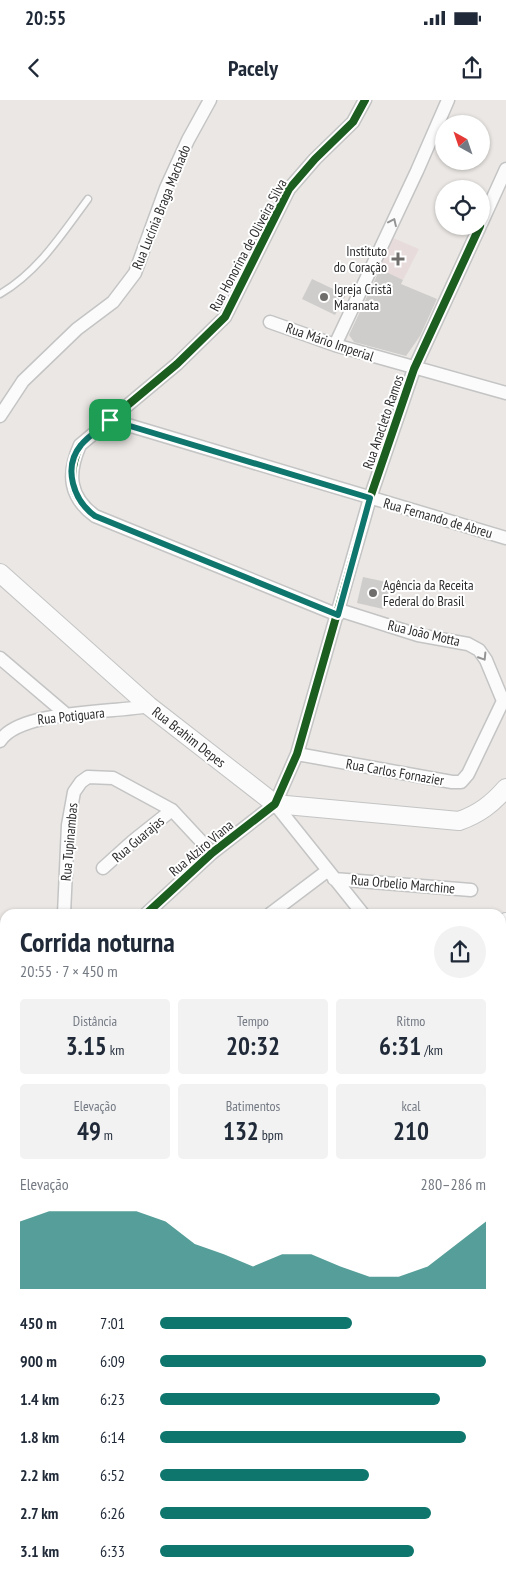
<!DOCTYPE html>
<html lang="pt">
<meta charset="utf-8">
<style>
:root{--surface:#fff;--page:#f2f2f3;--text:#1f2937;--muted:#747a83;--accent:#0f766e}
body{margin:0;font-family:"PT Sans Narrow",sans-serif;background:var(--page);color:var(--text);height:100vh;display:flex;flex-direction:column;font-size:19px;white-space:nowrap}
*{box-sizing:border-box;margin:0}
p{font-size:16px;color:var(--muted)}
.icon{flex:none;width:28px;height:28px;fill:none;stroke:currentColor;stroke-width:2;stroke-linecap:round;stroke-linejoin:round}
.map{position:relative;flex:1;overflow:hidden}
.details{position:absolute;left:0px;top:809px;width:506px;height:669px;display:flex;flex-direction:column;background:var(--surface);border-radius:15px 15px 0 0;box-shadow:0 1px 4px #0004}
.details>*{flex:none}
.needle{width:32px;rotate:320deg}
.tools{position:absolute;left:435px;top:15px;display:grid;gap:10px}
.tools a{display:grid;place-items:center;width:55px;height:55px;border-radius:50%;background:var(--surface);box-shadow:0 1px 4px #0004;font-size:25px}
.pin{position:absolute;display:grid;place-items:center;width:42px;height:42px;color:#fff;margin:-21px;border-radius:10px;box-shadow:0 2px 8px #0006}
.round{display:grid;place-items:center;flex:none;width:52px;height:52px;border-radius:26px;background:var(--page)}
.overview{display:flex;align-items:center;justify-content:space-between;height:85px;padding:0 20px}
h1{font-size:28px;font-weight:700;line-height:38px}
.figures{display:grid;grid-template-columns:repeat(3,1fr);gap:8px;height:85px;padding:5px 20px}
.figures div{display:grid;align-content:center;border-radius:5px;background:var(--page);text-align:center}
.figures b{font-size:25px;font-weight:700}
.figures small{font-size:14px;font-weight:400}
.figures p{font-size:14px}
.chart{height:140px;padding:10px 20px}
.chart p{display:flex;justify-content:space-between}
.chart svg{width:100%;height:90px;margin-top:5px;fill:var(--accent);opacity:.7}
ul{padding:0 20px;list-style:none;font-size:16px}
li{display:grid;grid-template-columns:80px 60px 1fr;align-items:center;height:38px}
li i{height:12px;border-radius:6px;background:var(--accent)}
.status{display:flex;justify-content:space-between;align-items:center;height:35px;padding:0 25px;background:var(--surface);direction:ltr}
.status svg{height:14px;fill:currentColor}
header{display:flex;justify-content:space-between;align-items:center;height:65px;padding:0 20px;background:var(--surface);font-size:22px;font-weight:700}
.map>svg:first-child{display:block}
</style>
<div class="status"><b>20:55</b><svg viewBox="0 0 49 12"><path d="M0 12V9h3v3zM5 12V6h3v6zM10 12V3h3v9zM15 12V0h3v12zM26 1h20v11H26zM47 4h2v5h-2z"/></svg></div>
<header><svg class="icon" aria-label="back" viewBox="0 0 24 24"><path d="M15 5l-7 7 7 7"/></svg>Pacely<svg class="icon" aria-label="share" viewBox="0 0 24 24"><path d="M12 15V3M7 8l5-5 5 5M5 13v7h14v-7"/></svg></header>
<div class="map">
<svg width="506" height="1477" viewBox="0 0 506 1477">
<rect width="100%" height="100%" fill="#eae7e4"/>
<path fill="#e8dbdb" d="M393,138l26,11 -16,31 -25,-12z"/>
<path fill="#cde5be" d="M501,1144l5,11v93l-5,20z"/>
<path fill="#98d6ec" d="M506,896v154l-5,5v-155z
M0,1122h5v148l-5,-1z"/>
<path fill="#cfcdcb" d="M380,169l23,11 -2,4 36,15 -17,37 -14,20 -52,-14 -5,-7z
M312,179l34,16 -11,20 -33,-16z
M363,477l28,6 -8,26 -26,-6z"/>
<g fill="none" stroke-linecap="round" stroke-linejoin="round">
<defs>
<path id="lane" d="M0,194c38,-22 62,-60 88,-95"/>
<path id="street" d="M481,124l25,-55
M270,222l65,23 171,48
M335,245l82,-174 31,-71
M0,316l23,-35 54,-52 36,-27 22,-29 31,-85 22,-48 22,-40
M111,320l395,118
M339,510l79,25 50,9 11,6 7,10 17,41
M338,515l-243,-99c-26,-19 -28,-42 -15,-71l97,-81 48,-47 64,-128 26,-30 38,-37 12,-22
M0,558l67,57
M0,641c20,-31 112,-28 149,-35
M297,654l155,28h9l7,-8 35,-73
M275,704l88,110
M103,768l30,-27 39,-31
M334,779l137,11
M64,814l4,-89 6,-33 7,-10 7,-5 25,1 59,32 40,43
M146,814l66,-61 63,-49 22,-50 73,-256 44,-129 66,-143
M270,814l57,-43
M0,877l5,-3
M501,1134l5,8
M501,1283l5,-7
M501,1427l5,-4
M0,1458l5,-4
M143,1472v5
M437,1477l6,-5"/>
<path id="secondary" d="M0,473l149,133 126,98 184,17c20,-7 33,-17 47,-33
M501,825l5,-3
M501,1064l5,-4
M0,1068h5
M0,1288h5
M501,1409l5,-2
M277,1477l20,-5"/>
</defs>
<use href="#lane" stroke="#c4c4c4" stroke-width="9"/>
<use href="#street" stroke="#c4c4c4" stroke-width="15"/>
<use href="#secondary" stroke="#c4c4c4" stroke-width="20"/>
<use href="#lane" stroke="#fcfbfb" stroke-width="6"/>
<use href="#street" stroke="#fcfbfb" stroke-width="12"/>
<use href="#secondary" stroke="#fcfbfb" stroke-width="18"/>
<defs>
<path id="cycleway" d="M338,515l-243,-99c-26,-19 -28,-42 -15,-71l97,-81 48,-47 64,-128 26,-30 38,-37 12,-22
M146,814l66,-61 63,-49 22,-50 73,-256 44,-129 66,-143"/>
</defs>
<use href="#cycleway" stroke="#fff" stroke-width="11"/>
<use href="#cycleway" stroke="#1b5e20" stroke-width="8"/>
</g>
<defs><path id="oneway-chevron" d="M-2-3.5L2.5 0L-2 3.5" fill="none" stroke-width="1.6" stroke-linecap="round" stroke-linejoin="round" transform="scale(1.25)"/></defs>
<g stroke="#949494">
<use href="#oneway-chevron" transform="translate(393 122) rotate(-65)"/>
<use href="#oneway-chevron" transform="translate(483 557) rotate(58)"/>
</g>
<g fill="none" stroke-linecap="round" stroke-linejoin="round">
<defs>
<path id="route" d="M110,320l260,78 -32,117 -243,-99c-21,-15 -33,-48 -14,-71 7,-9 20,-17 29,-25z"/>
</defs>
<use href="#route" stroke="#fff" stroke-width="10"/>
<use href="#route" stroke="#0f766e" stroke-width="6"/>
</g>
<g fill="#6f6e6d" stroke="#fff" stroke-width="2">
<path d="M395.5 151.5h5v5h5v5h-5v5h-5v-5h-5v-5h5z"/>
<circle cx="324" cy="197" r="5"/>
<circle cx="373" cy="493" r="5"/>
</g>
<g text-anchor="middle" stroke-width="4" stroke-linejoin="round" paint-order="stroke">
<g font-size="14" fill="#2d2d2d" stroke="#fff">
<text transform="translate(161 107) rotate(-68)" y="5">Rua Lucínia Braga Machado</text>
<text transform="translate(248 145) rotate(-62)" y="5">Rua Honorina de Oliveira Silva</text>
<text transform="translate(330 242) rotate(19)" y="5">Rua Mário Imperial</text>
<text transform="translate(383 322) rotate(-71)" y="5">Rua Anacleto Ramos</text>
<text transform="translate(438 418) rotate(16)" y="5">Rua Fernando de Abreu</text>
<text transform="translate(424 533) rotate(13)" y="5">Rua João Motta</text>
<text transform="translate(71 616) rotate(-6)" y="5">Rua Potiguara</text>
<text transform="translate(189 637) rotate(38)" y="5">Rua Brahim Depes</text>
<text transform="translate(395 672) rotate(10)" y="5">Rua Carlos Fornazier</text>
<text transform="translate(138 739) rotate(-40)" y="5">Rua Guarajas</text>
<text transform="translate(69 742) rotate(-85)" y="5">Rua Tupinambas</text>
<text transform="translate(201 748) rotate(-40)" y="5">Rua Alziro Viana</text>
<text transform="translate(403 784) rotate(5)" y="5">Rua Orbelio Marchine</text>
</g>
<g font-size="14" fill="#2d2d2d" stroke="#fff" text-anchor="start">
<text x="387" y="156" text-anchor="end">Instituto<tspan x="387" dy="16">do Coração</tspan></text>
<text x="334" y="194">Igreja Cristã<tspan x="334" dy="16">Maranata</tspan></text>
<text x="383" y="490">Agência da Receita<tspan x="383" dy="16">Federal do Brasil</tspan></text>
</g>
</g>
</svg>
<div class="tools">
<a><svg class="needle" viewBox="-14 -14 28 28"><path d="M0-13l5 13h-10z" fill="#e53935"/><path d="M0 13l5-13h-10z" fill="#747a83"/></svg></a>
<a><svg class="icon" aria-label="locate" viewBox="0 0 24 24"><circle cx="12" cy="12" r="6"/><path d="M12 2v4M12 18v4M2 12h4M18 12h4"/></svg></a>
</div>
<div class="pin" style="left:110px;top:320px;background:#1e9e55"><svg class="icon" aria-label="arrive" viewBox="0 0 24 24"><path d="M6 21V4h12l-3 4 3 4H6"/></svg></div>
<section class="details">
<div class="overview"><div><h1>Corrida noturna</h1><p>20:55 · 7 × 450 m</p></div><a class="round"><svg class="icon" aria-label="share" viewBox="0 0 24 24"><path d="M12 15V3M7 8l5-5 5 5M5 13v7h14v-7"/></svg></a></div>
<div class="figures">
<div><p>Distância</p><b>3.15<small> km</small></b></div>
<div><p>Tempo</p><b>20:32</b></div>
<div><p>Ritmo</p><b>6:31<small> /km</small></b></div>
</div>
<div class="figures">
<div><p>Elevação</p><b>49<small> m</small></b></div>
<div><p>Batimentos</p><b>132<small> bpm</small></b></div>
<div><p>kcal</p><b>210</b></div>
</div>
<div class="chart"><p><span>Elevação</span>280–286 m</p>
<svg viewBox="0 0 160 44" preserveAspectRatio="none"><path d="M0 44V11L10 6L20 6L30 6L40 6L50 11L60 22L70 27L80 33L90 27L100 27L110 33L120 38L130 38L140 33L150 22L160 11V44z"/></svg>
</div>
<ul>
<li><b>450 m</b>7:01<i style="width:59%"></i></li>
<li><b>900 m</b>6:09<i style="width:100%"></i></li>
<li><b>1.4 km</b>6:23<i style="width:86%"></i></li>
<li><b>1.8 km</b>6:14<i style="width:94%"></i></li>
<li><b>2.2 km</b>6:52<i style="width:64%"></i></li>
<li><b>2.7 km</b>6:26<i style="width:83%"></i></li>
<li><b>3.1 km</b>6:33<i style="width:78%"></i></li>
</ul>
</section>
</div>
